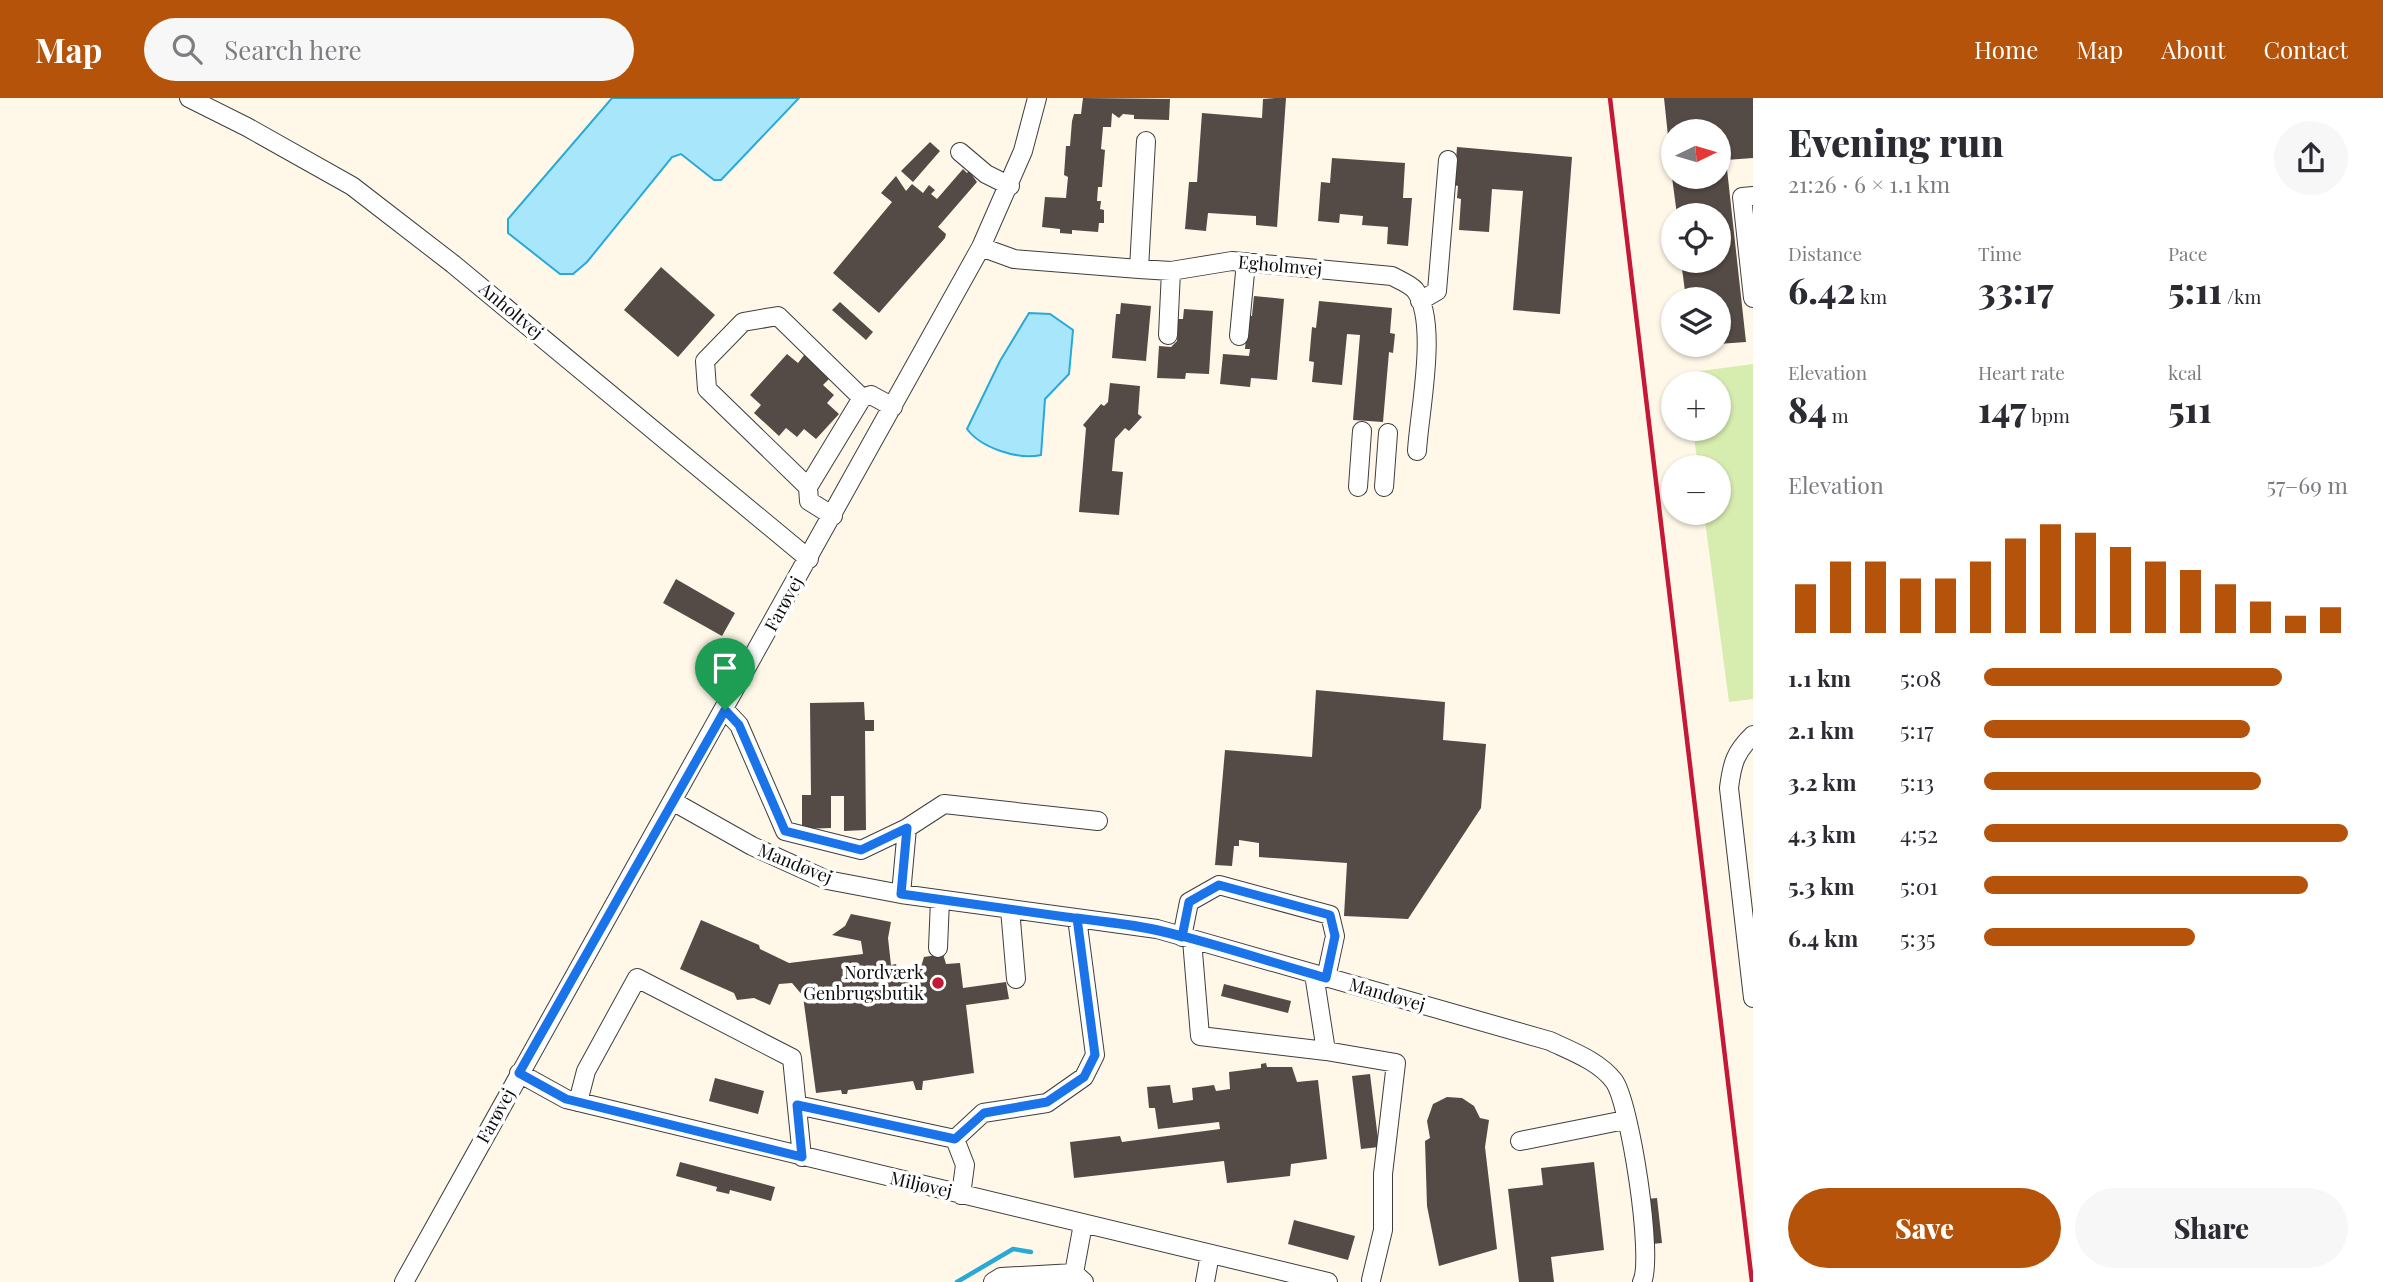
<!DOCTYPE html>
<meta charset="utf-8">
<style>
:root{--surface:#fff;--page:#f7f7f7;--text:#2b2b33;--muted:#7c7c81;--accent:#b45309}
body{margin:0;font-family:"Playfair Display",serif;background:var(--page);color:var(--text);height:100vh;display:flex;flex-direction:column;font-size:26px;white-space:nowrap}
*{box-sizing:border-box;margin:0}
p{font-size:23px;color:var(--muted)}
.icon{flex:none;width:38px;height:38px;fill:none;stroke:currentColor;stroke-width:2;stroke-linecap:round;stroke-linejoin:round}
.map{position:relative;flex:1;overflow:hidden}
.side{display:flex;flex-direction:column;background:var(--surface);width:630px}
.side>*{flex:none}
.needle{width:46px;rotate:85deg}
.buttons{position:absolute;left:1661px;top:21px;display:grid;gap:14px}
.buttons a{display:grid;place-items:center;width:70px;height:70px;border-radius:50%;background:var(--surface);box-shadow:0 2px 5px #0004;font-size:35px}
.pin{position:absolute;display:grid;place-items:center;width:60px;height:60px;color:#fff;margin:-72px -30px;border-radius:50% 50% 50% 0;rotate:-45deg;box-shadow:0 0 7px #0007}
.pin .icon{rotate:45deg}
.round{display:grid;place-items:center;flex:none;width:74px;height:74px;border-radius:37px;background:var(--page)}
.headline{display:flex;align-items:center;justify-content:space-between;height:119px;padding:0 35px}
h1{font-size:38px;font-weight:800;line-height:52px}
.metrics{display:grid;grid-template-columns:repeat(3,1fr);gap:10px;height:119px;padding:7px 35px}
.metrics div{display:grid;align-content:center}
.metrics b{font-size:35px;font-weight:800}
.metrics small{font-size:19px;font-weight:400}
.metrics p{font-size:19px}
.chart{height:196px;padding:14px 35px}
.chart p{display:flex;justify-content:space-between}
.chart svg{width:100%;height:126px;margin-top:7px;stroke:var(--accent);stroke-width:6}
.button{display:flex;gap:14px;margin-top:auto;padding:14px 35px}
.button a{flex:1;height:80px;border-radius:42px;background:var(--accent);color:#fff;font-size:28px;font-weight:800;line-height:80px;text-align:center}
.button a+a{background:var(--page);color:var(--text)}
ul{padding:0 35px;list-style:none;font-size:23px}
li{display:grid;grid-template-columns:112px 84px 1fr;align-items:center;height:52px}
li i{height:18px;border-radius:9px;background:var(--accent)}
header{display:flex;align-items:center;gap:42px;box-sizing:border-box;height:98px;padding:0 35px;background:var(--accent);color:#fff}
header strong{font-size:33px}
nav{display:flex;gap:38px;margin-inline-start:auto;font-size:24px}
.search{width:490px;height:63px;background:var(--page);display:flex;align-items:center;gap:18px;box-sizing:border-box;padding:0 24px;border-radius:38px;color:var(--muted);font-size:26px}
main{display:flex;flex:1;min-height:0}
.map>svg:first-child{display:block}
</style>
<header>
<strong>Map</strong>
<div class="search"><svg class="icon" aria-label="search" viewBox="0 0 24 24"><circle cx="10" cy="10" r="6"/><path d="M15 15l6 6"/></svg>Search here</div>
<nav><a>Home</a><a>Map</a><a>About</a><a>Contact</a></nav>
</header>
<main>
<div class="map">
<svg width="1753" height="1184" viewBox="0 0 1753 1184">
<rect width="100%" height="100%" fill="#fff8e8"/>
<path fill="#d7ecaf" d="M1753,266v335l-24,3 -25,-189h14v-46h-20l-5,-38h25v-46h-31l-1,-10z"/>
<path fill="#a8e7fb" stroke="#29a9d8" stroke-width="2" d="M612,0h187l-78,82h-7l-33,-26 -9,3 -85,105 -14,12h-13l-52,-41v-14z
M1029,215l21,1 23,16 -4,44 -24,25 -4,56c-23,5 -60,-7 -74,-26l33,-68z"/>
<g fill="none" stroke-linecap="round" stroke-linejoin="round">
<path stroke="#29a9d8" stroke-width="4.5" d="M957,1184l56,-33 18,3"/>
</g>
<path fill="#544a46" d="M1083,0l87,1 -1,21 -35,-1v-4l-11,-1 -4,4 -7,-5 -1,14h-8l-2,22 4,1 -3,37h-4l-1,14h4l-1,8 4,1v13h-5l-1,9 -26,-2v4l-12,-1v-4l-18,-2 3,-30 21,1 2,-21 -4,-2 2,-29h4l2,-25 2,-7h7z
M1275,0h11l-9,129 -21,-2v-9l-48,-3 -2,18 -21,-2 4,-47h8l5,-69 60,5 1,-19z
M1664,0h89v60l-27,2 20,182 -28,2v-45h-32l-5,-38h37v-46h-41l-5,-38h46v-46h-45l-2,34z
M930,44l10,9 -27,31 -12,-11z
M1457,49l115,10 -12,157 -47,-4 10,-119 -31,-2 -3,43 -30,-2 2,-31 -4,-1 1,-12 -4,-1z
M1332,60l73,5 -2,35h9l-4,48 -21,-2 1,-17 -26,-2 1,-9 -23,-2 -1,9 -21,-2 3,-39 9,1z
M963,71l4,4 2,-2 8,11 -39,45 8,7 -1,4 -66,75 -46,-40 59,-71 -11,-9 15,-17 10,15 6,-7 11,9 6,-8 6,5 -4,4 6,5z
M661,169l54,48 -37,42 -54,-47z
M1254,198l30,3 -7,81 -26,-2 -1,9 -30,-3 3,-30 26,2 1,-7h-5l3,-33h4z
M1319,203l73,7 -2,25 5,1 -2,19 -4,-1 -6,70 -30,-2 7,-85 -13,-1 -5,51 -30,-3 2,-20 -5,-1 3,-34 4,1z
M840,204l33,30 -7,8 -34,-30z
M1121,205l30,3 -5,55 -34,-3 4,-44h4z
M1184,211l29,2 -4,63 -23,-1 -1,6 -28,-1 2,-32 12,1 6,-6 1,-22h5z
M787,256l11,9 7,-9 26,23 -8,8 11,10 -7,8 12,11 -23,25 -12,-10 -7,8 -11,-9 -7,8 -25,-23 7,-8 -11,-10z
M1110,285l30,3 -2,28 4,3 -13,14 -4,-3 -10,11 -3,32 11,1 -4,43 -40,-3 7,-84 -3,-3 18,-21 3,2 4,-4z
M676,481l59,34 -13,23 -59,-33z
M1316,592l129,12 -2,38 43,4 -5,64 -73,111 -64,-3 3,-53 -88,-6v-14l-20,-3v6h-5l-2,20 -17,-1 10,-115 87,7z
M864,604l1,18h9v11h-9l1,99 -22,1v-35h-13v32l-29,1v-34h9l-1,-92z
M851,816l40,8 -3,16 3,27 5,-1 2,6 23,-3 3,-10 19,-3 3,10 14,-1 3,25 43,-6 3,17 -43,6 8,68 -51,8 -1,9h-6l-3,-9 -65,9 -1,4h-5l-1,-4 -25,3 -13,-97 -11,-13 -13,1 -9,21 -16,-7 -17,2 -3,-7 -54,-24 21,-49 58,25 1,4 29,14 74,-9 -2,-13 -29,-6 13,-9z
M1224,886l67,17 -3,12 -67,-17z
M1266,965l1,4h25l5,15 21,-2 9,79 -36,5 -1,12 -63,7 -3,-22 -150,17 -4,-36 50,-6 2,6 98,-13 -1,-7 -61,7 -3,-21h-6l-2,-21 23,-2 3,18 20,-3 -1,-12 22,-3 2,6 14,-2 -1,-17 32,-4v-4z
M1370,976l9,73 -18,2 -9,-73z
M715,980l49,13 -6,23 -49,-13z
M1447,999l15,1 12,8 6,12 9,2 -4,27 12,102 -58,17 -12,-60 -2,-65 5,-3 -3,-17 6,-17z
M680,1064l95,25 -4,14 -41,-11 -1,4 -13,-3 1,-4 -41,-11z
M1594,1064l10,88 -53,7 3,25h-35l-11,-93 35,-4 -2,-17z
M1657,1100l5,45 -10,1 -5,-45z
M1294,1122l61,16 -7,24 -60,-16z"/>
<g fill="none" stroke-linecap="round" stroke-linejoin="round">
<defs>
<path id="minor" d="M189,0l58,29 105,59 101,78 356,295
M960,54l26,22 24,12
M1753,98l-11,1 11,101
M981,149l33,12 125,10 32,2 61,-10 160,15c7,4 18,8 23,14 24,31 4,123 2,161
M1139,171l7,-128
M1420,203l17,-10 11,-131
M1168,237l3,-64
M1239,238l7,-74
M808,389l-101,-98 -2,-28 38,-39 35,-6 84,82
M1358,389l4,-56
M1384,389l4,-54
M833,418l-24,-15 -1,-14 54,-89 9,-3 22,12
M725,612l14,15 46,106 76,19 46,-22
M1753,637c-18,17 -21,29 -24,53l24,210
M674,704l78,44 75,34 74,14 256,35 393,112c21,10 49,20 64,40 16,22 40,177 28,201
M901,796l6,-66 37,-24 154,17
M1010,811l6,70
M1182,839l7,-35 30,-17 111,30 5,21 -9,42
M1192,842l8,96 126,15 70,12 -13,111v56l-12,50
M938,850l2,-48
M1314,876l12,77
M519,975l47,26 762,183
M578,1004l8,-31 51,-93 155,80 10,99
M797,1007l158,34 28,-26 64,-10 37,-26 11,-22 -18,-137
M955,1041l10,26 -4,30
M1520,1043l105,-21
M1083,1126l-9,49 10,9
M404,1184l577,-1035 42,-96 14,-53
M993,1184l8,-5 73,-4
M1205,1184l5,-28"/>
</defs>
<use href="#minor" stroke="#3e3e3e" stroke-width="20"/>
<use href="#minor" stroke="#fff" stroke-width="18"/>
<path stroke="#c51837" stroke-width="4.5" d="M1610,0l142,1184"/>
</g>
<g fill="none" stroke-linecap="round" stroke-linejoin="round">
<defs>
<path id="route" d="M725,612l-206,363 47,26 236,58 -5,-52 158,34 29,-26 63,-11 37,-25 11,-22 -18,-137c27,4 55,6 81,12 56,13 112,32 168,48l9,-42 -5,-21 -111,-30 -30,17 -7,35c-38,-11 -77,-15 -116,-20 -55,-8 -110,-15 -165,-23l6,-66 -46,22 -76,-19 -46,-106 -14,-15"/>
</defs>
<use href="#route" stroke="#fff" stroke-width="14"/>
<use href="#route" stroke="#1a73e8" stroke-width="9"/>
</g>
<circle fill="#c51837" stroke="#fff" stroke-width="2.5" cx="938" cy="885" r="7"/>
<g text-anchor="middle" stroke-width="7" stroke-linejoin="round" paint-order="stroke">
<g font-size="18" fill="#0b0b0b" stroke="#fff">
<text transform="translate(1280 168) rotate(5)" y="6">Egholmvej</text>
<text transform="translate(511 213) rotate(40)" y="6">Anholtvej</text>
<text transform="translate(784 506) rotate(-61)" y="6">Farøvej</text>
<text transform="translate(795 766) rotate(22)" y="6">Mandøvej</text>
<text transform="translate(1387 897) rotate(16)" y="6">Mandøvej</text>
<text transform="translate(496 1018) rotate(-61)" y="6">Farøvej</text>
<text transform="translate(921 1087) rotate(13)" y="6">Miljøvej</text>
</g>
<g font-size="18" fill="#0b0b0b" stroke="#fff" text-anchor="end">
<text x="924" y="881">Nordværk<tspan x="924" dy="21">Genbrugsbutik</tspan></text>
</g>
</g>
</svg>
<div class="buttons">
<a><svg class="needle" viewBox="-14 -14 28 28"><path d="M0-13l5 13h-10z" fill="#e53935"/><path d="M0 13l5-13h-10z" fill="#7c7c81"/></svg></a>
<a><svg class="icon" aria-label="locate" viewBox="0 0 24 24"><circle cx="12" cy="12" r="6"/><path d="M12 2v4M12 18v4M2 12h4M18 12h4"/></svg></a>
<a><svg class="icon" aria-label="layers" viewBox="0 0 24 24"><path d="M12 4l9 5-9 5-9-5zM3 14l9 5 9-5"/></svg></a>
<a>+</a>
<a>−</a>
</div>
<div class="pin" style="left:725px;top:612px;background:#1e9e55"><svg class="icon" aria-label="arrive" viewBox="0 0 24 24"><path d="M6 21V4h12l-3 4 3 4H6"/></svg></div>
</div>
<section class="side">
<div class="headline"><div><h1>Evening run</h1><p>21:26 · 6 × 1.1 km</p></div><a class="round"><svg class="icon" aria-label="share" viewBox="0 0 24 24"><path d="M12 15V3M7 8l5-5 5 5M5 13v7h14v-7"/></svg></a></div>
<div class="metrics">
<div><p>Distance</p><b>6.42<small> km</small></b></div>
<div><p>Time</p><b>33:17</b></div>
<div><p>Pace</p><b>5:11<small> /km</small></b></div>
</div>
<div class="metrics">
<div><p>Elevation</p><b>84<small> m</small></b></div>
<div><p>Heart rate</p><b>147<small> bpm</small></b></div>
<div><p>kcal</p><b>511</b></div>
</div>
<div class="chart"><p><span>Elevation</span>57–69 m</p>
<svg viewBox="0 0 160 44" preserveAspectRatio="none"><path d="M5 44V27M15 44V19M25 44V19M35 44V25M45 44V25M55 44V19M65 44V11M75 44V6M85 44V9M95 44V14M105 44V19M115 44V22M125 44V27M135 44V33M145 44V38M155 44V35"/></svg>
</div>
<ul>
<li><b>1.1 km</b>5:08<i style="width:82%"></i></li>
<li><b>2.1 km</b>5:17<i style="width:73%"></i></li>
<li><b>3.2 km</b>5:13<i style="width:76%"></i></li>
<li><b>4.3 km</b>4:52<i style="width:100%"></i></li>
<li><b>5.3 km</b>5:01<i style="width:89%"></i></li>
<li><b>6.4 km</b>5:35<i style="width:58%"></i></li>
</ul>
<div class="button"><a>Save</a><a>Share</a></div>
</section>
</main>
